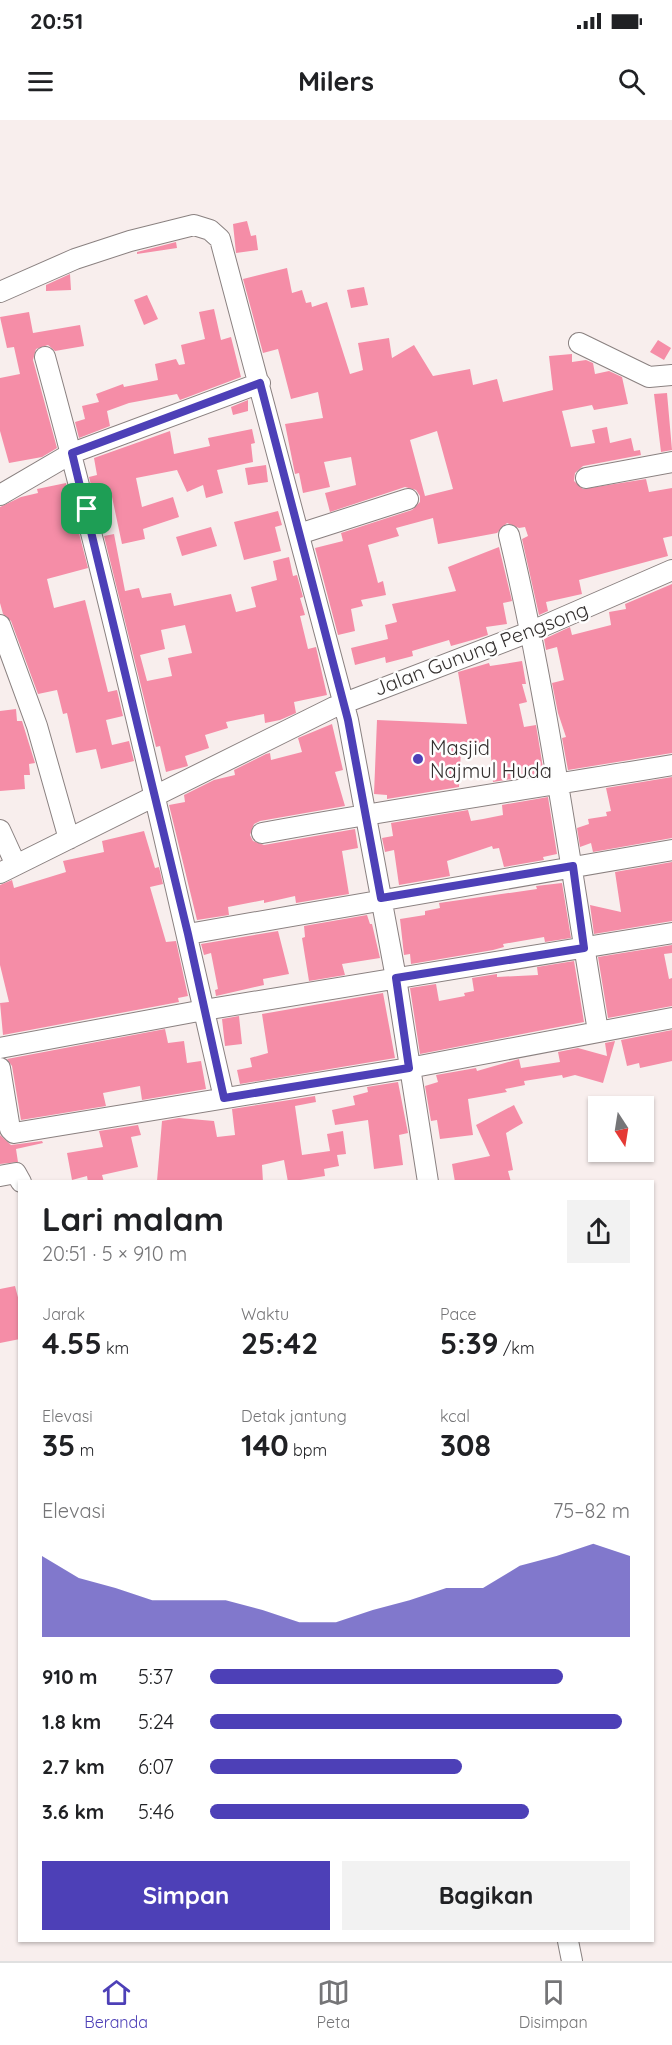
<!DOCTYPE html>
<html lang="id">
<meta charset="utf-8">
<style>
:root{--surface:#fff;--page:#f2f2f2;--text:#202124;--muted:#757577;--line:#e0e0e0;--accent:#4d40b7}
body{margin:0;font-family:Quicksand,sans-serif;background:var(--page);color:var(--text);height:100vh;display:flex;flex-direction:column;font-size:22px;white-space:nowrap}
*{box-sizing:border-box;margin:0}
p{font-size:20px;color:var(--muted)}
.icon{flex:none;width:33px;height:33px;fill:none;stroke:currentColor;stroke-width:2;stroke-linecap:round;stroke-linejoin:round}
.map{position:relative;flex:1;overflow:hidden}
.side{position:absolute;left:18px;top:1060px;width:636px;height:762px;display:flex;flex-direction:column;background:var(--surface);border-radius:0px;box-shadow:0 2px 4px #0004}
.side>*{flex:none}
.needle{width:39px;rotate:168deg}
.tools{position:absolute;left:588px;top:976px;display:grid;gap:12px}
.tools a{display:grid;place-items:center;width:66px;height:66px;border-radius:0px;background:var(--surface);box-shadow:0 2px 4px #0004;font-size:30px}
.pin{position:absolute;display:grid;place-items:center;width:51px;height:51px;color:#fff;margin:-26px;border-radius:12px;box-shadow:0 3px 9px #0006}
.round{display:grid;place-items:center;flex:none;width:63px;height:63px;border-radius:0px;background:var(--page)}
.overview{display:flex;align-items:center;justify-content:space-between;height:102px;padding:0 24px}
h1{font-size:33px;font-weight:700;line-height:45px}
.metrics{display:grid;grid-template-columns:repeat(3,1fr);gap:9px;height:102px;padding:6px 24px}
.metrics div{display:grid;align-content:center}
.metrics b{font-size:30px;font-weight:700}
.metrics small{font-size:16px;font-weight:400}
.metrics p{font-size:16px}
.chart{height:168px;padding:12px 24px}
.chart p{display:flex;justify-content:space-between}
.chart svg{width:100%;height:108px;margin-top:6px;fill:var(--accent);opacity:.7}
.button{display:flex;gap:12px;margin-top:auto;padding:12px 24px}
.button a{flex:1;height:69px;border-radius:0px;background:var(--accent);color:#fff;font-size:24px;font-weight:700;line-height:69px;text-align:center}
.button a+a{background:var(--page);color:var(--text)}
ul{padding:0 24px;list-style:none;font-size:20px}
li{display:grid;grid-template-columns:96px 72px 1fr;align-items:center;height:45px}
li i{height:15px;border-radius:8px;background:var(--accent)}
.status{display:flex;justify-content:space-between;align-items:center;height:42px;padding:0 30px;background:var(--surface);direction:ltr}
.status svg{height:16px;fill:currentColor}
header{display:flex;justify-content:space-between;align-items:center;height:78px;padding:0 24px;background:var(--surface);font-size:27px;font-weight:700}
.dock{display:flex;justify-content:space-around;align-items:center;height:84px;border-top:2px solid var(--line);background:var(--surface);font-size:16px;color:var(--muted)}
.dock a{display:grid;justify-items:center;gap:3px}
.dock .current{color:var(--accent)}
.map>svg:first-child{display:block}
</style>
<div class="status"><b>20:51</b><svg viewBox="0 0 49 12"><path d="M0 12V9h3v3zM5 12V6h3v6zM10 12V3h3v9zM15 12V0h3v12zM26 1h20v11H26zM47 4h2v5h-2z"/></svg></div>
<header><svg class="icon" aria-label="menu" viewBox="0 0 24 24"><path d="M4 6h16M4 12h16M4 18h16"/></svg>Milers<svg class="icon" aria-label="search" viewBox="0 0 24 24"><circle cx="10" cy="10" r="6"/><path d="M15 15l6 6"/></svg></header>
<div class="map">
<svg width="672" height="1841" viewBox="0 0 672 1841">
<rect width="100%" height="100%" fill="#f8eeed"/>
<path fill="#f58da7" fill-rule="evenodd" d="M247,101l4,15 5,-1 2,15 -22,3 -3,-29z
M176,122l1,6 -40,6v-2z
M287,148l5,25 10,-3 4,13 5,-1 1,5 15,-5 23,72 13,-4 -5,-27 31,-5 3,20 22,-13 19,31 37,-7 3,16 24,-6 6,23 50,-12 -4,-34 23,-2v8l14,-2 7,3 2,11 14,-3 13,6 6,27 -34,6 -2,-5 -30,6 9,36 24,-4 -3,-13 15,-3 3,16 21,-5 3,13 6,-1 1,5 -58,11 -8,7 -1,8 9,8 63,-10 3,13 23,-4v48l-9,2 5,18 -89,24 3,14 -36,8 2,9 -9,4 -17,-76 6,-3 -3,-9 -6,1 -12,-5 -10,10 -59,11 -5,-26 -37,10 3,8 -31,9 10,38 5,-2 3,14 -25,5 2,6 -12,3 4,22 -17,4 -23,-87 28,-7 -2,-8 71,-23 8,-8v-6l-4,-6 -11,-3 -75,25 -5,-19 31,-8 -5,-28 -27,5 6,25 -27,6 -4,-20 -4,1 -10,-50 38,-6 -5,-26 -27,7 -13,-50 -15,4 -20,-74zM437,311l16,58 -28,7 -15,-56z
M70,154l1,16 -25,1v-6z
M364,167l4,18 -17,3 -4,-18z
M147,175l11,24 -14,6 -10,-25z
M214,189l7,31 10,-3 10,40 -61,23 -3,-6 -48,9 -22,8 3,15 -31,12 -4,-16 10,-3 -3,-13 17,-4 -3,-8 27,-10 1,3 34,-7 -3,-16 21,-5 3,6 6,-1 -4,-19 24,-6 -6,-27z
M29,192l4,21 47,-8 4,21 -29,5 -7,-6 -12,4 -3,11 24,88 -15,9 -33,6 -9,-32v-53l20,-4 -6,-27 -7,1 -7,-31z
M658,220l13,8 -7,12 -14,-8z
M667,273l5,57 -11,2 -7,-58z
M248,280v11l-15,4 -2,-8z
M252,309l3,14 -4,1 2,18 -36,8 6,23 -17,5 -3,-13 -16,7 -10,-22 -41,8 6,29 31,-10 6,20 -36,12 2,10 -23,5 -10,-47 -17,4 -6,-24 8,-2 -3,-17 76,-27 4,23 36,-8 -2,-8z
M266,345l2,17 -20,3 -3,-17z
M66,363l22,85 -41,11 7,29 31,-8 23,92 9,-2 6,26 -17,4 6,25 17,-4 5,20 -33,8 -5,-20 -20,4 -9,-40 -4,1 -6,-24 -19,4 -27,-73 -8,-7 -3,-11v-96l21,-10 17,-4 -1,-4z
M278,391l4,14 -7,2 6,24 -37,9 -10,-38z
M211,407l6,19 -35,10 -6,-19z
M114,414l11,57 14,-3 3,10 29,-5 3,13 57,-12 5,18 20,-5 -5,-20 26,-7 -4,-19 16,-4 4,19 4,-1 6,22 -3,1 5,17 -5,1 8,33 8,-2 11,48 -33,7 2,11 -16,7 -15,3 -1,-9 -38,8 2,6 -23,7 4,13 -24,8 3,10 -22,6 -6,-26 -4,1 -52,-211zM185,505l7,28 -24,5 4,18 -25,5 -7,-26 25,-6 -4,-19z
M499,427l13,54 -9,2 4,21 -21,3 2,8 -12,4 -25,7 -2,-6 -37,11 1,5 -27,7 -1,-6 -30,8 -4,-17 37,-9 -3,-14 12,-3 -5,-18 64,-13 -8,-24z
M672,464v169l-104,17 -6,-32 4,-1 -8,-24 -6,-30 12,-3 -7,-33 -11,3 -2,-11 26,-12 2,8 39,-10 -2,-13 17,-3 -1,-5z
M522,541l4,23h-4l5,18 -8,2 5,23 12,-2 8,49 -51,8 -3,-38 -29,6 -2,37 -72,12v-4l-13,-1 3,-74 90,4 -9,-52 31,-9 1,3z
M16,589l1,12h5l13,42 -6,1 1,11h-6l1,14 -25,2v-80z
M332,604l11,46 -8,2 10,34 -85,15 -6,3 -4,11 3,6 11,4 91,-16 3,19 -16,3 7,43 -53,9 -1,-7 -31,7v-3l-36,7 1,8 -32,5 -28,-115 16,-3 -1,-7 30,-15 21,-5 -1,-5 32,-16 4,-1 1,7 31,-8 -4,-14z
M672,657v61l-79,14 -2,-9 -11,4 -3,-19 12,-4 -1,-5 19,-3 -1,-4 5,-1 -5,-23z
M548,677l9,57 -14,3 1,3 -40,7 -5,-19 -6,1 -1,-3 -45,15 3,15 -51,9 -5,-35 -9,2 -3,-14 11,-2 -2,-13 77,-13 3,11 12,-2 20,-4 -1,-10z
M144,711l11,37 4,-1 4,17 -13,3 16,55 10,-1 12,55 -10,2 1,4 -176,33 -3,-32 9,-1 -9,-37v-80l12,-5 2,8 52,-16 -3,-11 41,-9 -2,-11z
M672,742v59l-78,13 -4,-29 31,7 -6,-40z
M562,763l9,55 -26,4 -1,-5 -41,7 1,3 -11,3 -82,14 -1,-10 -6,1 -4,-36 25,-4v-4l15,-3 -1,-5 98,-14 -1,-3z
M367,795l3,9h2l8,34 -38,6 3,11 -36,6 -7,-43 3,-1 -1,-11z
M278,811l11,43 -26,5 1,6 -48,11 -1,-6 3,-1 -7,-36 -7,2 -3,-11z
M672,825v8l-8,1 5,25 3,-1v28l-64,12 -10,-61z
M574,841l10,61 -164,32 -10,-66 26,-4 3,17 26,-5 -1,-3 10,-2 -2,-13 25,-4v3l41,-2 -1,-8z
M383,873l12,65 -155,26 -3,-14 15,-3 -2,-9 18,-5 -6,-39z
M239,896l3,28 -17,2 -3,-27z
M165,909l3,14 16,-2 3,22 14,-2 5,28 -64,11 -2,-14 -37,7 3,13 -85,14 -9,-54 -5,-7z
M672,910v31l-32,7 -1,-5 -12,3 -6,-26z
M615,921l-12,42 -28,-8 -12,3 -1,-3 -38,6 1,4 -20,4 2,3 -39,7 5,36 -33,4 -3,-19 -6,1 -6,-35 13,-4 -2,-7 40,-7 1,3 42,-12 2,9 39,-6 -2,-10 20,-4 29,8 -2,-13z
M398,962l10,51 -9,2 4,30 -29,4 -6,-49 -33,5 -3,-15 23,-5 -2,-9 15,-4 -1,-5z
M315,976l1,6 -21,4 7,49 28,-4 -3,-17 16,-3 3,23 -9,1 2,11 -15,3 1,7 -37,6 -4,-22 -22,5 1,17 -106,-1 5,-60 17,-3 35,3 3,16 18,-2 -3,-26z
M514,985l9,18 -17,10 7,37 -5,1 3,11h-56l-3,-18 38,-8 -14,-31z
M138,1005l3,10 -10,2 7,30 -36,8 2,7h-16l-1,-6 -15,4 -5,-27 36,-6 -4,-16z
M0,1015l11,10 31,-4 1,2 -27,6 2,13 -18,2z
M15,1166l5,19v34l-20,4v-54z"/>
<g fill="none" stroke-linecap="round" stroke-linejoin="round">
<defs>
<path id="minor" d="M0,172l75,-33 55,-18 64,-16 16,5 10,9 128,481 48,258 32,204
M579,223l70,34 23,-2
M45,237c67,245 122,493 179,741
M586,358l86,-16
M0,375l72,-42 188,-70
M299,414l109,-35
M509,415c39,163 61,330 89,496
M0,505l37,101 32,113
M0,710l16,35
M262,713c136,-25 273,-45 410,-68
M0,753l334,-166 198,-76 140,-61
M188,814l484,-84
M0,928l204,-38 468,-77
M0,948l10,61 4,4 395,-65 263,-50
M0,1056l16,-3 5,9
M568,1821l4,20"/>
</defs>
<use href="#minor" stroke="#8a8180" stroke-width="22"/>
<use href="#minor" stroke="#fff" stroke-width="20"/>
</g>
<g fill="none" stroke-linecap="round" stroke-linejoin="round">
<defs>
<path id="route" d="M260,263l88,337 33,178 192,-32 11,82 -188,30 13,90 -185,30 -36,-164 -116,-481z"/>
</defs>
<use href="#route" stroke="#fff" stroke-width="12"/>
<use href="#route" stroke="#4d40b7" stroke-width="8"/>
</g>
<circle fill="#4d40b7" stroke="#fefefe" stroke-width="2" cx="418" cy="639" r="6"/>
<g text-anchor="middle" stroke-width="5" stroke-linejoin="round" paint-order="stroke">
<g font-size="20" fill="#34302f" stroke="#fefefe">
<text transform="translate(481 529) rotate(-21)" y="7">Jalan Gunung Pengsong</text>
</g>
<g font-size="20" fill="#34302f" stroke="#fefefe" text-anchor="start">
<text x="430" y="635">Masjid<tspan x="430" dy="23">Najmul Huda</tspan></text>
</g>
</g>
</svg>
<div class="tools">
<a><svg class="needle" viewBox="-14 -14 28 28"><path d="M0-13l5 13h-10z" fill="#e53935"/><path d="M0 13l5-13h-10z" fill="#757577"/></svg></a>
</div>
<div class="pin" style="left:87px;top:389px;background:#1e9e55"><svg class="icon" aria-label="arrive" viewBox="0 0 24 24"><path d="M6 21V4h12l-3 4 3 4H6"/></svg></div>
<section class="side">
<div class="overview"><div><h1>Lari malam</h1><p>20:51 · 5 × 910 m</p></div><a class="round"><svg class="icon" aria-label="share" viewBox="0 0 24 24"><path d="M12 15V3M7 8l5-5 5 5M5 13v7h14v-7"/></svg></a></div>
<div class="metrics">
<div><p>Jarak</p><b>4.55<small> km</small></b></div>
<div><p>Waktu</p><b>25:42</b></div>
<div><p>Pace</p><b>5:39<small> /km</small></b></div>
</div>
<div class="metrics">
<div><p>Elevasi</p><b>35<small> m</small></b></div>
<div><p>Detak jantung</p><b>140<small> bpm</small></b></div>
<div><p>kcal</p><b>308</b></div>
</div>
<div class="chart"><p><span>Elevasi</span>75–82 m</p>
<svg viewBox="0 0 160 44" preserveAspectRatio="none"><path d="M0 44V11L10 20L20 24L30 29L40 29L50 29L60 33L70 38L80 38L90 33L100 29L110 24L120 24L130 15L140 11L150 6L160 11V44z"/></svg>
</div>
<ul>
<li><b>910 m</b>5:37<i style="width:84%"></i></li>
<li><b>1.8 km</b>5:24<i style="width:98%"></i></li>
<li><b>2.7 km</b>6:07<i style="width:60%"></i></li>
<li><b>3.6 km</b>5:46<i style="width:76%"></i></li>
</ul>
<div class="button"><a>Simpan</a><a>Bagikan</a></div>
</section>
</div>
<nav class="dock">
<a class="current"><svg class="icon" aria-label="home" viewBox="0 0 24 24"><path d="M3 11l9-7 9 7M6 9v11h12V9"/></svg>Beranda</a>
<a><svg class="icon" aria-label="map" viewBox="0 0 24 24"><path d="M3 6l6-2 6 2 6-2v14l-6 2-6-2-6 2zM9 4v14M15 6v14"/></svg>Peta</a>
<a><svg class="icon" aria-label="saved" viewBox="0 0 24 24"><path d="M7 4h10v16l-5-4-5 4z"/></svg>Disimpan</a>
</nav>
